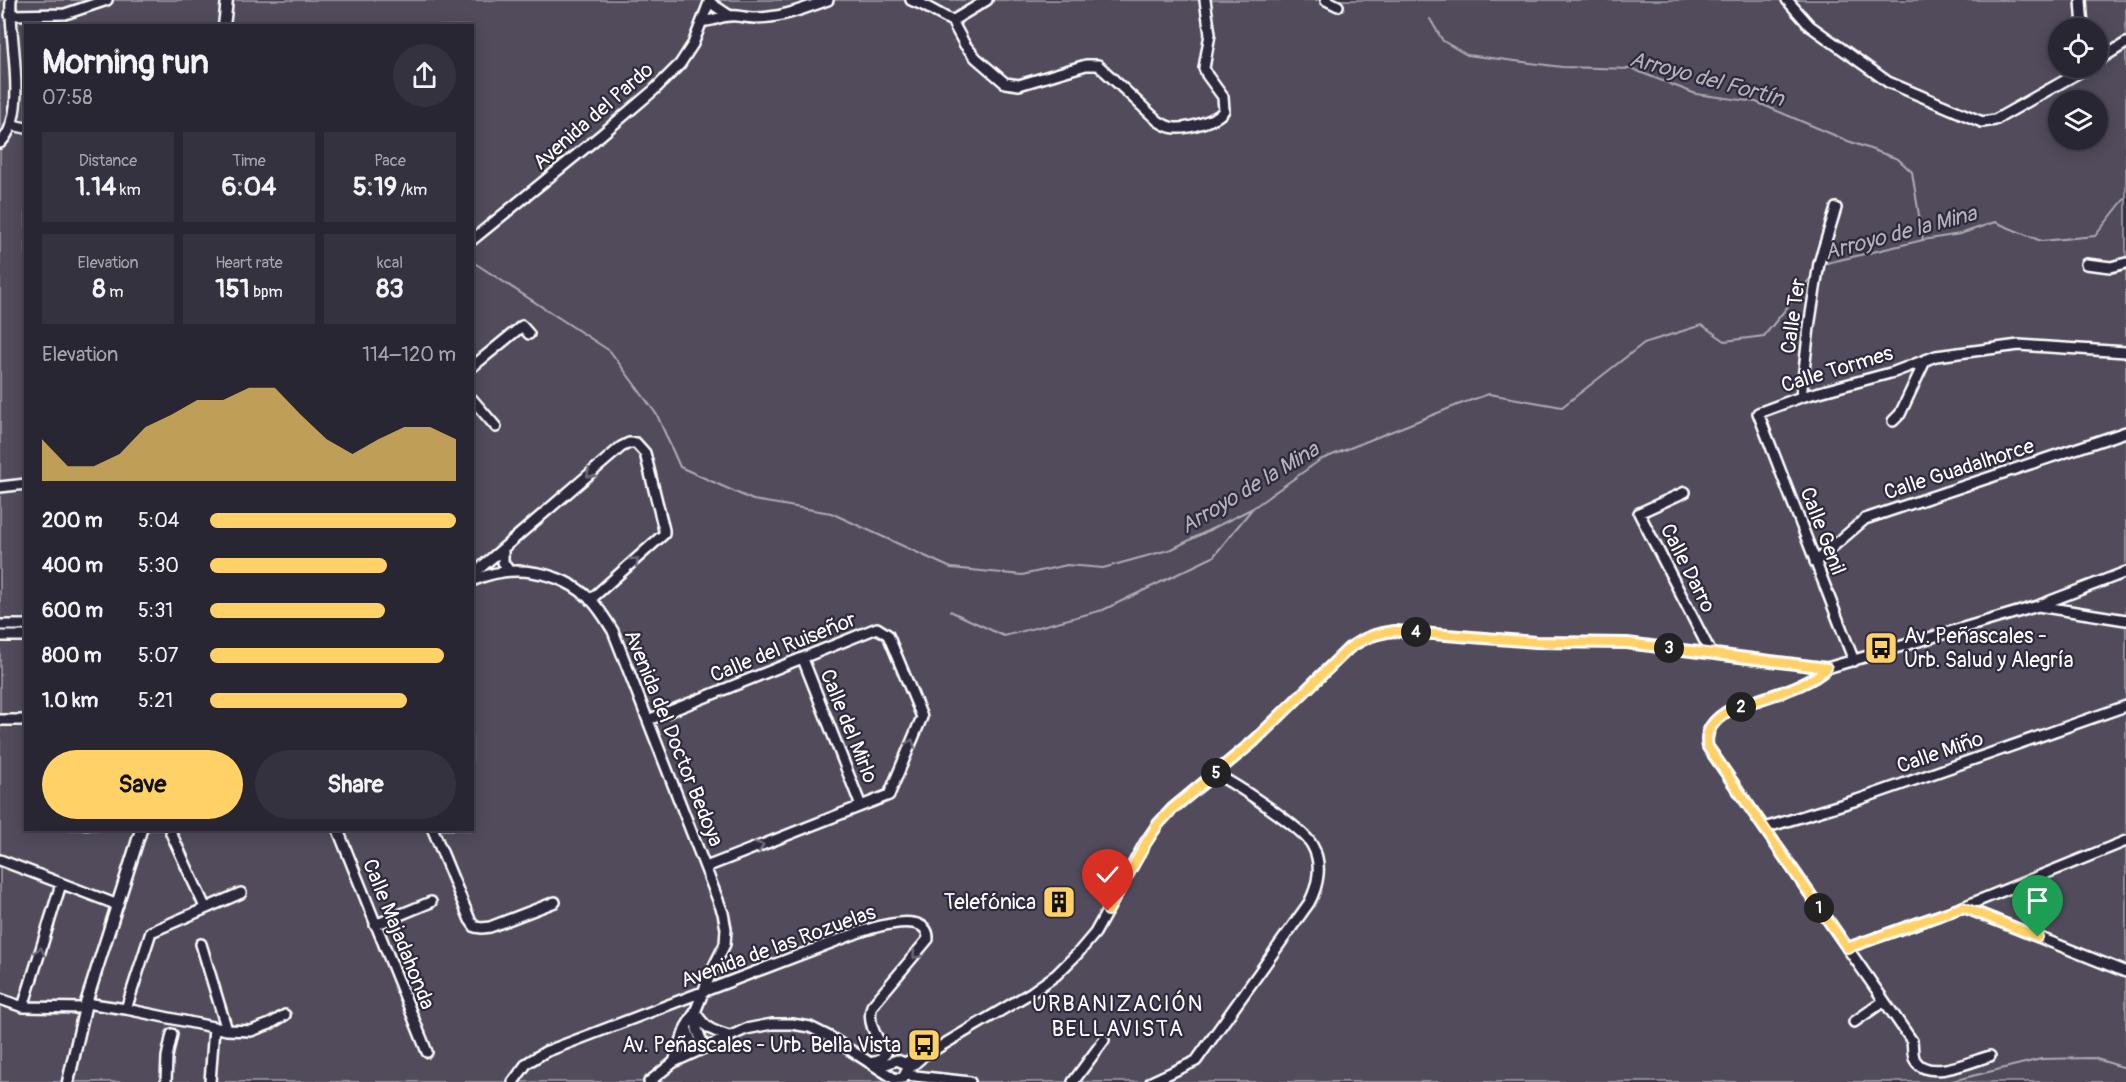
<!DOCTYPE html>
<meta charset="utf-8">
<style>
:root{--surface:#292634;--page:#353240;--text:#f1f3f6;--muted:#a5a5ac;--line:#45434f;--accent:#ffd166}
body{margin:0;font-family:Pangolin,sans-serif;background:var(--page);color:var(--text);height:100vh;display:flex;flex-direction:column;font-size:22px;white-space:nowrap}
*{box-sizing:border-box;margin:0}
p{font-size:20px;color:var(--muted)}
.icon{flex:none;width:33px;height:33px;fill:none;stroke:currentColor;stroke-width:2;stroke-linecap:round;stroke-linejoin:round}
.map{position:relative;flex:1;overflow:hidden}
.panel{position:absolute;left:24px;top:24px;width:450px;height:807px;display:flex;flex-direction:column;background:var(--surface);border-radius:0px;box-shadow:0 3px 15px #0003,0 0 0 2px var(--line)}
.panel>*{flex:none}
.controls{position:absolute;left:2048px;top:18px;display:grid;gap:12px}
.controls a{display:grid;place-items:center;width:60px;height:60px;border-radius:50%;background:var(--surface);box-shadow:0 3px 15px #0003,0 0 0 2px var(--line);font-size:30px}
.pin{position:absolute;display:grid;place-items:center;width:51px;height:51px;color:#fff;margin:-62px -26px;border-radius:50% 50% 50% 0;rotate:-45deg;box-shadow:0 0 6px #0007}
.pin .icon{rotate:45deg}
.km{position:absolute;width:30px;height:30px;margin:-15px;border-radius:50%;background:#222;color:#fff;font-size:16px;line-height:30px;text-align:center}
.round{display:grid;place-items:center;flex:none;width:63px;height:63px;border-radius:32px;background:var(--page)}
.summary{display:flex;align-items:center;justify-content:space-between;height:102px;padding:0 18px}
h1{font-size:33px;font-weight:800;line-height:45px}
.metrics{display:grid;grid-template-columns:repeat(3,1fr);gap:9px;height:102px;padding:6px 18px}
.metrics div{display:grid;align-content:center;border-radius:0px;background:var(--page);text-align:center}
.metrics b{font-size:26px;font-weight:800}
.metrics small{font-size:16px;font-weight:400}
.metrics p{font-size:16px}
.chart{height:168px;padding:12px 18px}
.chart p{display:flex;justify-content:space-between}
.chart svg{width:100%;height:108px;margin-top:6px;fill:var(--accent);opacity:.7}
.action{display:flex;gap:12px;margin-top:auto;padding:12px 18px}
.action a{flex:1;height:69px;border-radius:36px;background:var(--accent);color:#111;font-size:24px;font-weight:800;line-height:69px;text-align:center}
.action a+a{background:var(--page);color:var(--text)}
ul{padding:0 18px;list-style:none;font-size:20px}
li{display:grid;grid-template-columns:96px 72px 1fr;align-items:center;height:45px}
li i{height:15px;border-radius:8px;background:var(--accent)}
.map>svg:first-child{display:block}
</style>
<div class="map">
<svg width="2126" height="1082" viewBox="0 0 2126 1082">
<rect width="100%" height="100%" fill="#373345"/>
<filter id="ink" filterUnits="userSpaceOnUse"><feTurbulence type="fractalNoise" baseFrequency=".0167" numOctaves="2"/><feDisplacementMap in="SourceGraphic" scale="12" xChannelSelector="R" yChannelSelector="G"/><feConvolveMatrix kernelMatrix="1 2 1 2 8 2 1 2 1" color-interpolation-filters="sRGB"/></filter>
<g filter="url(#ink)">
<path fill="#514c5c" stroke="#a8a6ae" stroke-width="1.5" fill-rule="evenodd" d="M0,0h2126v1082h-2126zM26,26h446v804h-446zM2058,28h39v40h-39zM2058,100h39v40h-39z"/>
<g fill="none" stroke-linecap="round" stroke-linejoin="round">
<path stroke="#adabb2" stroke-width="2" d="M1430,19l13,22 24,14 95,12 70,2 64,25 60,8 92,39 50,18 14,13 11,68
M473,262l137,89 47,64 23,52 73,33 78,13 120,55 71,7 45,-10 36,3 69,-19 81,-41 67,-48 140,-56 29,-10 73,13 82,-64 58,-18 23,16 39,-5 49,-61
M1822,267l5,-4 96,-23 37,-6 35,-12 46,19 54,-5 31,-39
M950,611l54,25 99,-26 110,-53 39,-48
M1948,1082l93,-23 52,-1 33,10"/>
<defs>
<path id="minor" d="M911,0l12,5 29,16 13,24 11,13 29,25 14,2 67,-20h12l60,56c6,4 11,7 18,7 11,1 43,-8 48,-18l-1,-13 -16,-22 -3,-7 6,-34 -5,-34
M1326,0l12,6
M1787,0l23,26 78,56 94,40 13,-2 92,-52
M2081,0l2,28
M709,2l21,14
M10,15l55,-1 42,-14
M702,21c10,1 18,-5 28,-5 8,-1 16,2 24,2 27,0 49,-9 74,-18
M952,21l35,-21
M2097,61l29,-18
M12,125l14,3
M0,143c30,-28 8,-106 11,-143
M472,240l129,-105 53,-45 26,-26 13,-20 17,-44
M2086,264l25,3 15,-4
M472,367l50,-41 7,8
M1801,397l8,-70 10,-64 17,-55
M472,399l24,28
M1893,421l7,-7 25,-53
M0,487l26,-3
M1685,492l-46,21 72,140
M503,549v13l6,9
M1815,562l50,-43 261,-87
M472,575l149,-128 8,-4h7l9,10 19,77v4l-74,66
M472,581c40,-18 88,-11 119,19 9,9 15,20 22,31l110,282 3,16 -1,15 -12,24 -18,44 -9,15 -12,35
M2040,605l86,-33
M0,625h26
M0,636h26
M803,659l58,147
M1854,661l-96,-248 43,-16 93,-25 42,-16 83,-11 107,7
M1827,668c-18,18 -56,27 -80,36 -7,3 -16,5 -22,9 -12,8 -21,19 -17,34l204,294c1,6 0,14 3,19 13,22 57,1 75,-4
M0,720h26
M648,720l229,-92 11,7 34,82 -33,78 -183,72
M1764,828l93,-28 269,-94
M338,830l89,222
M433,830l37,90 5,7 7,1 8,-1 65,-25
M171,833l34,74
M0,860l118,45
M1963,907l163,65
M375,925l56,-23
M201,944l26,86
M1847,948l116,-41 163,-66
M0,999l23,8 62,1
M86,1003l40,6 101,21 24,1 19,-7 15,-9
M23,1007l38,-123
M126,1009l25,-77 90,-39
M695,1012c11,17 16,18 34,24
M696,1015l1,14 7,19
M1854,1022l30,-21
M686,1027l9,25
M904,1063l25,-10 103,-61 24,-17 22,-22 17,-20 50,-90 13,-19 14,-15 82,-68 95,-93c15,-10 27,-15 46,-17l141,11 91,1 200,25 211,-62 88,14
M878,1067l19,-7 7,3
M906,1075l64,7
M166,1082l1,-25 5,-23
M210,1082l4,-55
M513,1082l14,-19 18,-11 312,-119c17,-6 72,-23 71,6l-56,67c-6,17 6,33 14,47l-7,8 -9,2
M649,1082l25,-20 72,-33 26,-5h20l18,3 20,10 65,42 8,-1 4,-8 14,-12
M1073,1082l31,-42
M1151,1082l45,-21 113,-158c9,-17 14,-39 3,-58 -9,-17 -78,-62 -97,-71"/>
<path id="major" d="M224,26l3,-26
M68,1082l18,-79 55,-173"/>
</defs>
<use href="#minor" stroke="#fff" stroke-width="14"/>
<use href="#major" stroke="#fff" stroke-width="15"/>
<use href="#minor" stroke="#2f2a3d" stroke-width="9"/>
<use href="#major" stroke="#2f2a3d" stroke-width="10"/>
</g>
<defs><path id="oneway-chevron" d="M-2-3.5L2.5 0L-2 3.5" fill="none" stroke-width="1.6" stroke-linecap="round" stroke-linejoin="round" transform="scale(1.5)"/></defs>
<g stroke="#6d6a77">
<use href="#oneway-chevron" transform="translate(590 474) rotate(139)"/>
<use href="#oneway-chevron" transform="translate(635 561) rotate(-41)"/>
<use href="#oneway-chevron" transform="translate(911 743) rotate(-67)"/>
<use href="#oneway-chevron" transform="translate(760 846) rotate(-22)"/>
<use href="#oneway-chevron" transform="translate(40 951) rotate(-73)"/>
<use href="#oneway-chevron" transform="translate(916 955) rotate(130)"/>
</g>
</g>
<g fill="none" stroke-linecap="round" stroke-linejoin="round" filter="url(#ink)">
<defs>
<path id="route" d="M1108,911l38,-68 12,-19 14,-15 82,-68 95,-93c15,-10 27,-15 46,-17l141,11 91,1 200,25c-18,18 -56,27 -80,36 -7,3 -16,5 -22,9 -12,8 -21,19 -17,34l139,201 116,-41 75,30"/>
</defs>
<use href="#route" stroke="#fff" stroke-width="12"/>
<use href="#route" stroke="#ffd166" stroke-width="8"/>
</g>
<defs>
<symbol id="bus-square" viewBox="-11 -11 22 22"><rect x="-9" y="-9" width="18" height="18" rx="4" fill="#ffd166" stroke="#2f2a3d"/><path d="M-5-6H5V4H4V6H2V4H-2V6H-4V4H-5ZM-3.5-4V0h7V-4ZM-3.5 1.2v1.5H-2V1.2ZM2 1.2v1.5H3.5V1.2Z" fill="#111"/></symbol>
<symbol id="building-square" viewBox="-11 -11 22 22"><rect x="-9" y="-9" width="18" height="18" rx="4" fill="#ffd166" stroke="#2f2a3d"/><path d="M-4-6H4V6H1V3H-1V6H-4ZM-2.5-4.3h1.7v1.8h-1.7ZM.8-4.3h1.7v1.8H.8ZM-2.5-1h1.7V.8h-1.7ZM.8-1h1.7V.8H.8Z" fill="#111"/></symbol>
</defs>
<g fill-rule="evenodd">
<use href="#bus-square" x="1862" y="629" width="38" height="38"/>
<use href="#building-square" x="1040" y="883" width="38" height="38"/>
<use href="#bus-square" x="905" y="1026" width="38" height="38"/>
</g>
<g text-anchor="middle" stroke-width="4.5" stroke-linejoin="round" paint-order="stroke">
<g font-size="21" fill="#fff" stroke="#2f2a3d">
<text transform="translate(593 116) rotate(-41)" y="7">Avenida del Pardo</text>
<text transform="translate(1793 316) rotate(-82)" y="7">Calle Ter</text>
<text transform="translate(1837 369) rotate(-17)" y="7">Calle Tormes</text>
<text transform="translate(1959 469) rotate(-18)" y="7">Calle Guadalhorce</text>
<text transform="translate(1823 531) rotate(69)" y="7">Calle Genil</text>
<text transform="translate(1688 568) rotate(63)" y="7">Calle Darro</text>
<text transform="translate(783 647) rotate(-22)" y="7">Calle del Ruiseñor</text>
<text transform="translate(849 726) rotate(68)" y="7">Calle del Mirlo</text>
<text transform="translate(674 738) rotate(68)" y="7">Avenida del Doctor Bedoya</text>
<text transform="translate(1940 752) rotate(-19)" y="7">Calle Miño</text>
<text transform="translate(399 934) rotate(68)" y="7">Calle Majadahonda</text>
<text transform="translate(778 946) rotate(-20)" y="7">Avenida de las Rozuelas</text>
</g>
<g font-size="21" fill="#fff" stroke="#2f2a3d" text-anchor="end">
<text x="1904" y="643" text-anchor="start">Av. Peñascales -<tspan x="1904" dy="24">Urb. Salud y Alegría</tspan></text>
<text x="1036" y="909">Telefónica</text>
<text x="901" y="1052">Av. Peñascales - Urb. Bella Vista</text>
</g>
<g font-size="22" font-style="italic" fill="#b4b2b9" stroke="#2f2a3d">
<text transform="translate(1707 78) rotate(15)" y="8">Arroyo del Fortín</text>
<text transform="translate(1900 232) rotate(-15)" y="8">Arroyo de la Mina</text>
<text transform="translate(1249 487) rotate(-31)" y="8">Arroyo de la Mina</text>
</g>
<g font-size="22" letter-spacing="1.5" fill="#fff" stroke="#2f2a3d">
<text x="1118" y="1011">URBANIZACIÓN<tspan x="1118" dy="25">BELLAVISTA</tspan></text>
</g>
</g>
</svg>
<div class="controls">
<a><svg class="icon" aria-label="locate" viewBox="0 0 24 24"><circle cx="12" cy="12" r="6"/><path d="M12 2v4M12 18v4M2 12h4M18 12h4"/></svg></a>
<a><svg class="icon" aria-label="layers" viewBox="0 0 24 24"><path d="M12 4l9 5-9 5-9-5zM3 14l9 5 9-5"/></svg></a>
</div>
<div class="pin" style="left:2038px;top:937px;background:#1e9e55"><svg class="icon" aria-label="arrive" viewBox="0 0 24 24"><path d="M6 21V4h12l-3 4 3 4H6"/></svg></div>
<div class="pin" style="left:1108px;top:911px;background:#d93025"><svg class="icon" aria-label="check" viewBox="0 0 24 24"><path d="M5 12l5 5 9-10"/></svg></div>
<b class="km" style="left:1819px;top:908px">1</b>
<b class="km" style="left:1741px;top:707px">2</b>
<b class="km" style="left:1669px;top:648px">3</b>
<b class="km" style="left:1416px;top:632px">4</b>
<b class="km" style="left:1216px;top:773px">5</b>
<section class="panel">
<div class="summary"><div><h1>Morning run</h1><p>07:58</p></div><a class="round"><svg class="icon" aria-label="share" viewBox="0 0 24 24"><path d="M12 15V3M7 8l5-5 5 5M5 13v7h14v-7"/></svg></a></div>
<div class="metrics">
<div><p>Distance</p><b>1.14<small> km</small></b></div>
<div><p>Time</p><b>6:04</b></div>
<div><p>Pace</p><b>5:19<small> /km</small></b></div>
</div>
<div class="metrics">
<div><p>Elevation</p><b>8<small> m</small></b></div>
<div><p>Heart rate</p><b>151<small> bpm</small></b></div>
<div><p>kcal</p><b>83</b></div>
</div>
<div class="chart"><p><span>Elevation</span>114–120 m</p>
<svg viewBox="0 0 160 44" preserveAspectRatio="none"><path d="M0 44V27L10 38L20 38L30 33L40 22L50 17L60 11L70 11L80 6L90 6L100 17L110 27L120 33L130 27L140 22L150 22L160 27V44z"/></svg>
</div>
<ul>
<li><b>200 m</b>5:04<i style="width:100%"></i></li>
<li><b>400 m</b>5:30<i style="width:72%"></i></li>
<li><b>600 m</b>5:31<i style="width:71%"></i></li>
<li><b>800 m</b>5:07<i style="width:95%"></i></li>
<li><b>1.0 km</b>5:21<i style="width:80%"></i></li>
</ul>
<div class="action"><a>Save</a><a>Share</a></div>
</section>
</div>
